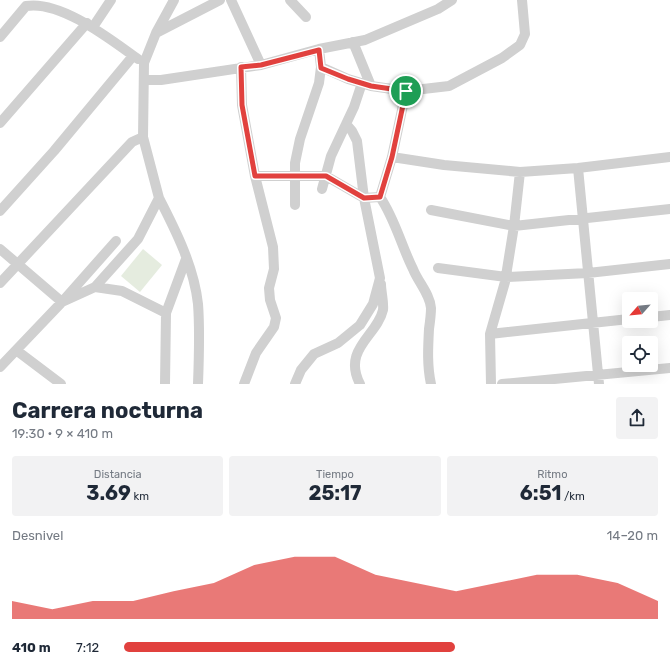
<!DOCTYPE html>
<html lang="es">
<meta charset="utf-8">
<style>
:root{--surface:#fff;--page:#f2f2f3;--text:#1f2937;--muted:#747a83;--accent:#e1413e}
body{margin:0;font-family:Rubik,sans-serif;background:var(--page);color:var(--text);height:100vh;display:flex;flex-direction:column;font-size:15px;white-space:nowrap}
*{box-sizing:border-box;margin:0}
p{font-size:13px;color:var(--muted)}
.icon{flex:none;width:22px;height:22px;fill:none;stroke:currentColor;stroke-width:2;stroke-linecap:round;stroke-linejoin:round}
.map{position:relative;height:384px;overflow:hidden}
.side{display:flex;flex-direction:column;background:var(--surface);flex:1}
.side>*{flex:none}
.needle{width:26px;rotate:243deg}
.controls{position:absolute;left:622px;top:292px;display:grid;gap:8px}
.controls a{display:grid;place-items:center;width:36px;height:36px;border-radius:4px;background:var(--surface);box-shadow:0 4px 16px #0002;font-size:20px}
.pin{position:absolute;display:grid;place-items:center;width:34px;height:34px;color:#fff;margin:-17px;border:2px solid #fff;border-radius:50%;box-shadow:0 1px 4px #0007}
.round{display:grid;place-items:center;flex:none;width:42px;height:42px;border-radius:4px;background:var(--page)}
.head{display:flex;align-items:center;justify-content:space-between;height:68px;padding:0 12px}
h1{font-size:22px;font-weight:700;line-height:30px}
.figures{display:grid;grid-template-columns:repeat(3,1fr);gap:6px;height:68px;padding:4px 12px}
.figures div{display:grid;align-content:center;border-radius:4px;background:var(--page);text-align:center}
.figures b{font-size:20px;font-weight:700}
.figures small{font-size:11px;font-weight:400}
.figures p{font-size:11px}
.chart{height:112px;padding:8px 12px}
.chart p{display:flex;justify-content:space-between}
.chart svg{width:100%;height:72px;margin-top:4px;fill:var(--accent);opacity:.7}
ul{padding:0 12px;list-style:none;font-size:13px}
li{display:grid;grid-template-columns:64px 48px 1fr;align-items:center;height:30px}
li i{height:10px;border-radius:5px;background:var(--accent)}
.map>svg:first-child{display:block}
</style>
<div class="map">
<svg width="670" height="384" viewBox="0 0 670 384">
<rect width="100%" height="100%" fill="#fff"/>
<path fill="#e5ecdf" d="M143,249l19,16 -22,27 -19,-16z"/>
<g fill="none" stroke-linecap="round" stroke-linejoin="round">
<path stroke="#d0d0d0" stroke-width="10" d="M231,0l30,65
M290,0l16,17
M93,27l18,-27
M156,33l64,-33
M0,37l26,-31c35,-6 85,34 112,53
M353,42l18,44
M241,67l1,38 13,71 18,71 1,22 -5,19 1,12 6,18 -2,9 -18,26 -12,31
M321,67l27,12 23,7 35,5 43,-5 53,-28 18,-13 5,-11 -3,-34
M144,80h17l100,-15 58,-16 46,-9 73,-31 14,-9
M0,123l87,-100
M392,157l52,8 76,7 58,-4 92,-11
M578,168l21,216
M255,176h71l38,22 16,-1
M322,189l9,-33 23,-49 8,-24
M380,197c15,22 21,48 33,72 5,13 17,25 18,39 0,7 -1,14 -2,21 -1,19 -2,37 2,55
M380,197l12,-40 14,-66
M159,198c17,33 35,69 39,106 2,26 1,54 0,80
M295,205v-42l5,-24 19,-56 2,-16 -2,-18
M431,210l83,16 156,-17
M0,211l54,-60 79,-95
M0,249l62,53 54,-61
M438,268l68,9 82,-4 82,-9
M0,283l132,-141 11,-5
M95,287l43,-48 21,-41 -16,-61 1,-74 12,-30 18,-33
M166,313l20,-54
M651,317l19,-2
M490,334l139,-15
M16,350l45,34
M0,367l62,-65 33,-15 27,4 44,22 -1,71
M295,384l6,-14 13,-16 24,-11 22,-18 13,-21 7,-26 -16,-80 -7,-57 -5,-10 -6,-7
M360,384c-18,-35 17,-48 23,-74 1,-8 -2,-18 -2,-26
M491,384l-1,-50 15,-52 9,-56 6,-54
M502,384l168,-16"/>
</g>
<g fill="none" stroke-linecap="round" stroke-linejoin="round">
<defs>
<path id="route" d="M319,50l2,18 27,11 23,7 35,5 -14,66 -12,40 -16,1 -38,-22h-71l-13,-71 -1,-38 20,-2z"/>
</defs>
<use href="#route" stroke="#fff" stroke-width="8"/>
<use href="#route" stroke="#e1413e" stroke-width="5"/>
</g>
</svg>
<div class="controls">
<a><svg class="needle" viewBox="-14 -14 28 28"><path d="M0-13l5 13h-10z" fill="#e53935"/><path d="M0 13l5-13h-10z" fill="#747a83"/></svg></a>
<a><svg class="icon" aria-label="locate" viewBox="0 0 24 24"><circle cx="12" cy="12" r="6"/><path d="M12 2v4M12 18v4M2 12h4M18 12h4"/></svg></a>
</div>
<div class="pin" style="left:406px;top:91px;background:#1e9e55"><svg class="icon" aria-label="arrive" viewBox="0 0 24 24"><path d="M6 21V4h12l-3 4 3 4H6"/></svg></div>
</div>
<section class="side">
<div class="head"><div><h1>Carrera nocturna</h1><p>19:30 · 9 × 410 m</p></div><a class="round"><svg class="icon" aria-label="share" viewBox="0 0 24 24"><path d="M12 15V3M7 8l5-5 5 5M5 13v7h14v-7"/></svg></a></div>
<div class="figures">
<div><p>Distancia</p><b>3.69<small> km</small></b></div>
<div><p>Tiempo</p><b>25:17</b></div>
<div><p>Ritmo</p><b>6:51<small> /km</small></b></div>
</div>
<div class="chart"><p><span>Desnivel</span>14–20 m</p>
<svg viewBox="0 0 160 44" preserveAspectRatio="none"><path d="M0 44V33L10 38L20 33L30 33L40 27L50 22L60 11L70 6L80 6L90 17L100 22L110 27L120 22L130 17L140 17L150 22L160 33V44z"/></svg>
</div>
<ul>
<li><b>410 m</b>7:12<i style="width:62%"></i></li>
</ul>
</section>
